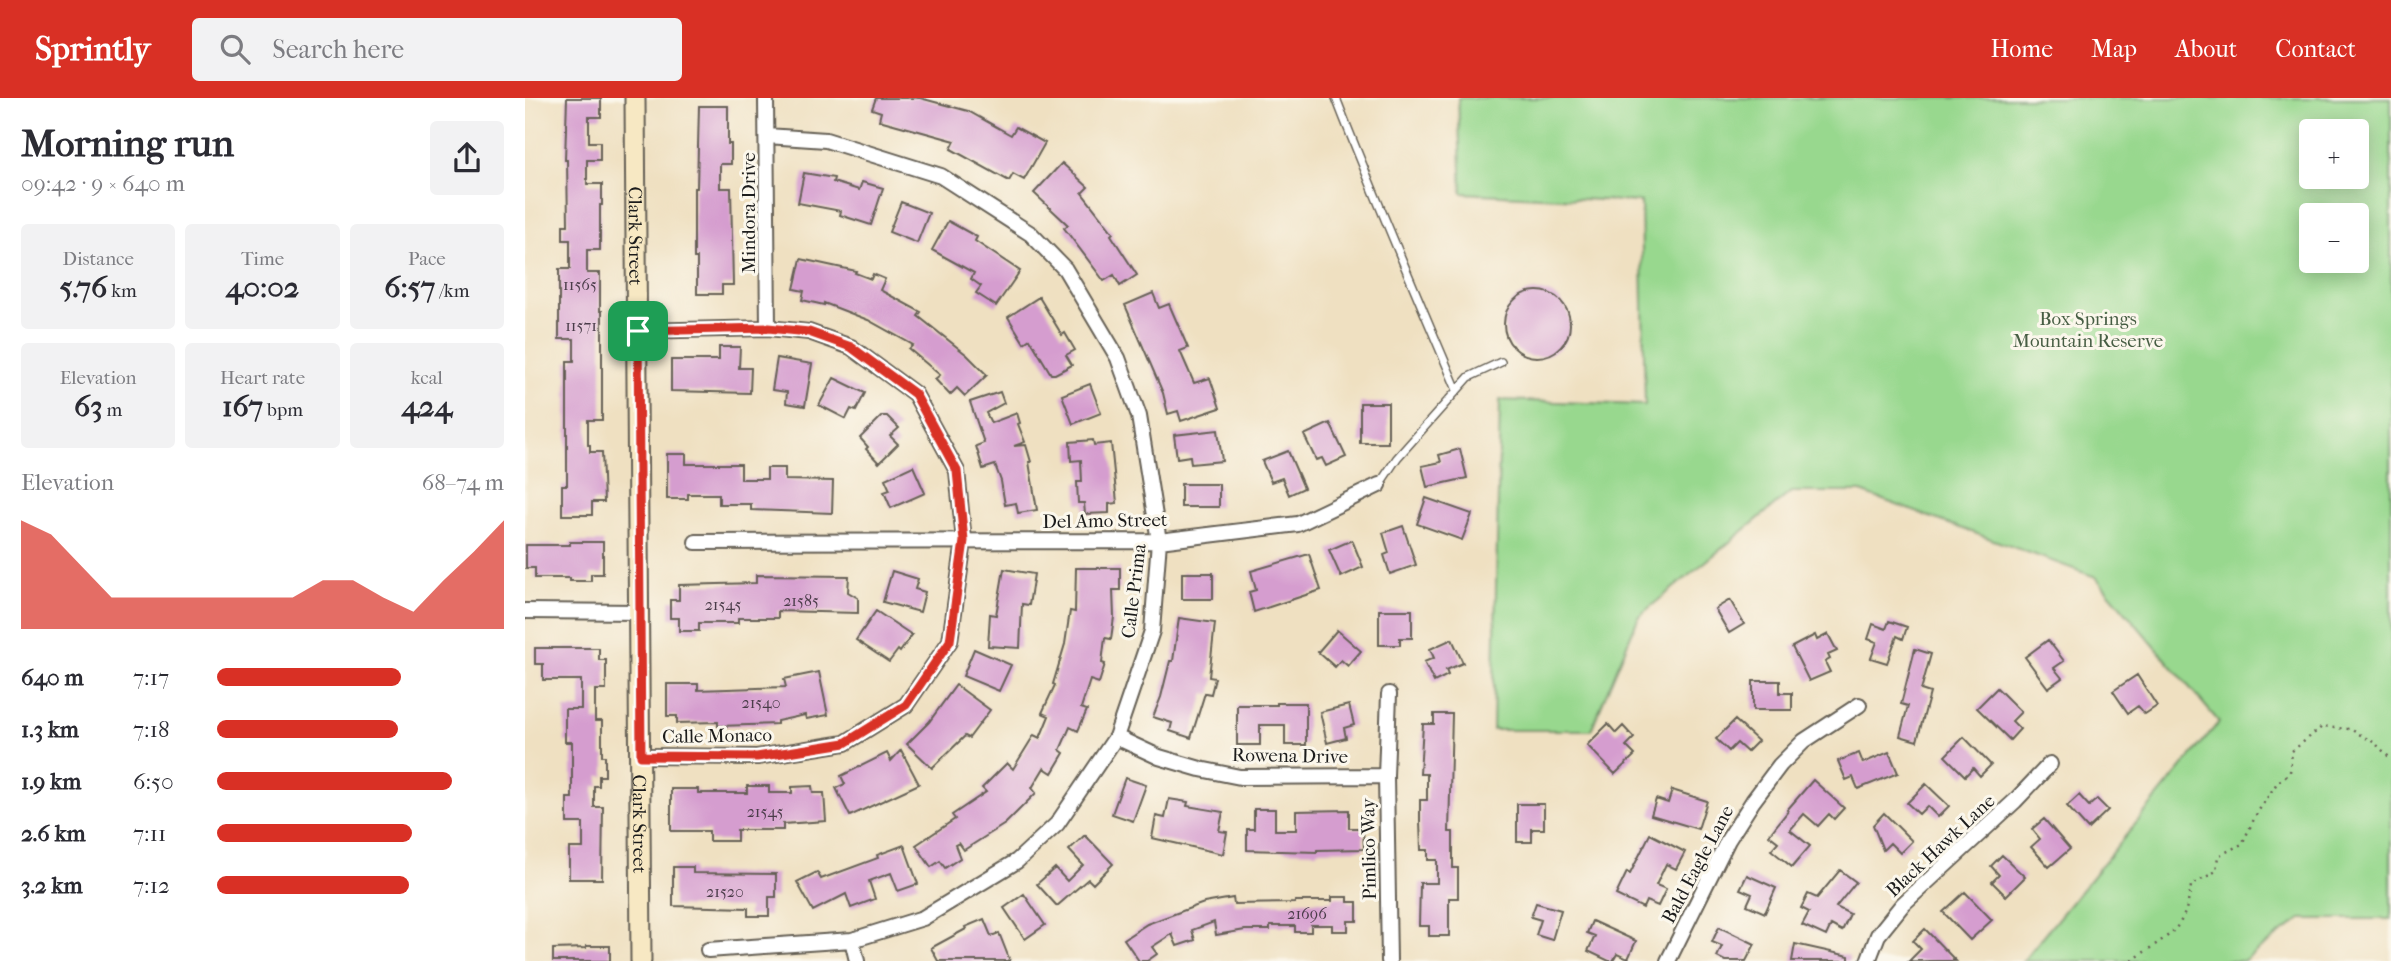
<!DOCTYPE html>
<meta charset="utf-8">
<style>
:root{--surface:#fff;--page:#f2f2f3;--text:#2b2b33;--muted:#7c7c81;--accent:#d93025}
body{margin:0;font-family:"IM FELL French Canon",serif;background:var(--page);color:var(--text);height:100vh;display:flex;flex-direction:column;font-size:26px;white-space:nowrap}
*{box-sizing:border-box;margin:0}
p{font-size:23px;color:var(--muted)}
.icon{flex:none;width:38px;height:38px;fill:none;stroke:currentColor;stroke-width:2;stroke-linecap:round;stroke-linejoin:round}
.map{position:relative;flex:1;overflow:hidden}
.side{display:flex;flex-direction:column;background:var(--surface);width:525px}
.side>*{flex:none}
.fabs{position:absolute;left:1774px;top:21px;display:grid;gap:14px}
.fabs a{display:grid;place-items:center;width:70px;height:70px;border-radius:7px;background:var(--surface);box-shadow:0 4px 18px #0003;font-size:35px}
.pin{position:absolute;display:grid;place-items:center;width:60px;height:60px;color:#fff;margin:-30px;border-radius:14px;box-shadow:0 4px 10px #0006}
.round{display:grid;place-items:center;flex:none;width:74px;height:74px;border-radius:7px;background:var(--page)}
.head{display:flex;align-items:center;justify-content:space-between;height:119px;padding:0 21px}
h1{font-size:38px;font-weight:700;line-height:52px}
.stats{display:grid;grid-template-columns:repeat(3,1fr);gap:10px;height:119px;padding:7px 21px}
.stats div{display:grid;align-content:center;border-radius:7px;background:var(--page);text-align:center}
.stats b{font-size:30px;font-weight:700}
.stats small{font-size:19px;font-weight:400}
.stats p{font-size:19px}
.chart{height:196px;padding:14px 21px}
.chart p{display:flex;justify-content:space-between}
.chart svg{width:100%;height:126px;margin-top:7px;fill:var(--accent);opacity:.7}
ul{padding:0 21px;list-style:none;font-size:23px}
li{display:grid;grid-template-columns:112px 84px 1fr;align-items:center;height:52px}
li i{height:18px;border-radius:9px;background:var(--accent)}
header{display:flex;align-items:center;gap:42px;box-sizing:border-box;height:98px;padding:0 35px;background:var(--accent);color:#fff}
header strong{font-size:33px}
nav{display:flex;gap:38px;margin-inline-start:auto;font-size:24px}
.search{width:490px;height:63px;background:var(--page);display:flex;align-items:center;gap:18px;box-sizing:border-box;padding:0 24px;border-radius:7px;color:var(--muted);font-size:26px}
main{display:flex;flex:1;min-height:0}
.map>svg:first-child{display:block}
</style>
<header>
<strong>Sprintly</strong>
<div class="search"><svg class="icon" aria-label="search" viewBox="0 0 24 24"><circle cx="10" cy="10" r="6"/><path d="M15 15l6 6"/></svg>Search here</div>
<nav><a>Home</a><a>Map</a><a>About</a><a>Contact</a></nav>
</header>
<main>
<section class="side">
<div class="head"><div><h1>Morning run</h1><p>09:42 · 9 × 640 m</p></div><a class="round"><svg class="icon" aria-label="share" viewBox="0 0 24 24"><path d="M12 15V3M7 8l5-5 5 5M5 13v7h14v-7"/></svg></a></div>
<div class="stats">
<div><p>Distance</p><b>5.76<small> km</small></b></div>
<div><p>Time</p><b>40:02</b></div>
<div><p>Pace</p><b>6:57<small> /km</small></b></div>
</div>
<div class="stats">
<div><p>Elevation</p><b>63<small> m</small></b></div>
<div><p>Heart rate</p><b>167<small> bpm</small></b></div>
<div><p>kcal</p><b>424</b></div>
</div>
<div class="chart"><p><span>Elevation</span>68–74 m</p>
<svg viewBox="0 0 160 44" preserveAspectRatio="none"><path d="M0 44V6L10 11L20 22L30 33L40 33L50 33L60 33L70 33L80 33L90 33L100 27L110 27L120 33L130 38L140 27L150 17L160 6V44z"/></svg>
</div>
<ul>
<li><b>640 m</b>7:17<i style="width:64%"></i></li>
<li><b>1.3 km</b>7:18<i style="width:63%"></i></li>
<li><b>1.9 km</b>6:50<i style="width:82%"></i></li>
<li><b>2.6 km</b>7:11<i style="width:68%"></i></li>
<li><b>3.2 km</b>7:12<i style="width:67%"></i></li>
</ul>
</section>
<div class="map">
<svg width="1866" height="863" viewBox="0 0 1866 863">
<rect width="100%" height="100%" fill="#fbf7ec"/>
<filter id="ink" filterUnits="userSpaceOnUse"><feTurbulence type="fractalNoise" baseFrequency=".0143" numOctaves="2"/><feDisplacementMap in="SourceGraphic" scale="14" xChannelSelector="R" yChannelSelector="G"/><feConvolveMatrix kernelMatrix="1 2 1 2 8 2 1 2 1" color-interpolation-filters="sRGB"/></filter>
<filter id="wash" filterUnits="userSpaceOnUse"><feTurbulence type="fractalNoise" baseFrequency=".00686" numOctaves="4" result="noise"/><feDisplacementMap in="SourceGraphic" scale="28" xChannelSelector="R" yChannelSelector="G"/><feGaussianBlur stdDeviation="1.57" result="paint"/><feColorMatrix in="noise" values="0 0 0 0 0 0 0 0 0 0 0 0 0 0 0 0 0 1.4 0 .05"/><feComposite in="paint" operator="in"/></filter>
<g filter="url(#wash)">
<rect width="100%" height="100%" fill="#efe0c1"/>
<path fill="#98d88e" stroke="#5a7a55" stroke-width="2" fill-rule="evenodd" d="M933,0h933v821h-90l-58,42h-220l196,-239 -123,-145 -235,-85h-70l-152,124 -48,114h-98l7,-330 145,5 -4,-203 -179,-9zM1787,33h45v46h-45zM1787,117h45v46h-45z"/>
<g id="blocks">
<path fill="#d59dcf" d="M42,0h34v19h-12v25h11v18h-13v24h15v21h-2v45h-13v23h13v38h2v109h-14v25h2v7h12l2,50h-12v13h-30v-30h5v-124h7v-22h-15v-70h11v-29h-7v-15h5l-1,-65h-2z
M351,0h44l48,13 43,24 5,-8 29,16 -21,37 -11,-6 -4,7 -58,-32 4,-8 -76,-21 2,-8 -9,-3z
M174,8h29v38h3v20h-11v24h11l2,97h-11v9h-25v-36h-3v-70h3z
M537,65l26,24 -6,6 31,40 -2,2 26,40 -17,11 -6,-11 -10,6 -40,-53 4,-3 -34,-32z
M279,75l30,5 -1,4 26,8 3,-8 21,6 -12,37 -31,-10 1,-4 -43,-8z
M376,104l28,11 -12,30 -28,-11z
M423,123l29,16 -2,4 45,30 -24,35 -20,-13 5,-7 -10,-7 3,-6 -42,-23z
M276,161l55,12 -1,2 16,6 2,-5 12,5 -5,11 41,22 -3,4 49,39 20,20 -22,21 -8,-8 -7,7 -15,-16 5,-4 -31,-26 4,-4 -45,-25 -44,-17v2l-22,-5 2,-9 -10,-2z
M979 226a33 33 0 1 1 66 0a33 33 0 1 1-66 0Z
M628,195l6,15 10,-4 19,44 -8,3 14,32 16,-5 10,30 -39,13 -3,-10 -10,3 -5,-21 -38,-88z
M514,199l23,38 3,-2 10,17 -9,5 6,10 -17,9h-4l-21,-35 -6,4 -16,-26z
M194,249h21l-1,21h12l-1,25 -79,-2v-31h48z
M252,260l35,6 -7,42 -19,-3 1,-11 -15,-2z
M309,280l31,15 -9,18 -5,-2 -5,10 -27,-14z
M565,286l11,29 -28,11 -11,-29z
M475,294l4,11 -18,10 5,10 26,-10 3,10 -2,1 7,18 -11,4 12,-1 5,17h-2l8,48 -19,3 -2,-10 -11,2 -4,-24 -6,-16 -12,4 -7,-23 8,-3 -14,-41z
M835,305h28v40h-28z
M357,318h5l12,12 -9,8 8,8 -19,19 -13,-14 2,-2 -8,-9z
M805,325l16,34 -20,9 -4,-8 -6,2 -12,-25z
M693,332l4,31 -31,3 -1,-8 -13,2 -3,-23z
M568,342l1,5 17,-2 6,60 -8,1v9l-24,1 -1,-11h-6l-1,-21h5l-1,-22 -10,1 -1,-19z
M935,351l7,29 -40,9 -5,-21 19,-4 -2,-7z
M763,353l16,37 -15,7 -7,-17 -11,4 -9,-21z
M142,356h19v10h55v15h26v-11h18v12l48,1 -1,32 -81,-3v-6h-32v-10h-31v5h-21z
M388,368l12,27 -34,15 -7,-16 6,-2 -5,-11z
M656,386h38v23h-38z
M901,400l46,16 -10,26 -45,-16z
M878,428l13,39 -26,9 -6,-19 5,-2 -6,-20z
M827,442l11,27 -22,10 -12,-27z
M45,444h33v32h-12v7h-21v-3h-35v-10h-9v-23h44z
M784,456l12,36 -67,22 -5,-20 7,-2 -5,-19z
M551,470h44v22h-7l1,27 -3,22 -6,-1 -3,25 3,1 -6,19 -9,-3 -9,28 6,2 -9,21 -8,-4 -10,23 4,3 -12,20 -8,-5 -12,20 4,5 -31,31 -41,26 -5,-7 -4,2 5,13 -15,10 -5,-7 -9,6 -15,-22 39,-26 -3,-4 34,-23 -4,-4 25,-25 6,6 21,-34 6,3 9,-22 -7,-3 13,-28 -2,-1 12,-40 5,-33 5,1z
M479,471l30,5 -5,31 -7,-1 -2,44 -32,-2 2,-32 6,1z
M367,473l26,8 -3,10 10,3 -5,20 -37,-10z
M657,475h31v26h-31z
M231,477l93,1 -1,16 10,6v15l-80,-2v7h-40v5h-39v8h-20v-13h-9v-18h9v-15l77,-2z
M1205,502l14,24 -15,9 -14,-24z
M854,512h33v28h-12v7h-21z
M351,513l36,24 -12,17 -2,-2 -9,12 -33,-22z
M654,520l36,5 -6,54 6,1 -4,16 -6,-1 -14,45 -21,-7 2,-8 -19,-6 8,-20 9,-36h3z
M1364,523l18,6 -4,12 -6,-3 -10,27 -16,-5 6,-16 -9,-3 5,-15 13,5z
M812,532l24,21 -13,15 -7,-6 -6,7 -17,-15z
M1303,536l9,17 -9,4 2,4 -5,3 5,10 -21,9 -17,-34 23,-12 2,5z
M927,541l11,24 -17,7 2,5 -14,7 -10,-20 10,-4 -4,-9z
M1523,542l16,21 -10,7 8,10 -14,10 -23,-31z
M10,550h64v12h7v30h-11v31h7v35h3v20h-6v10h-5v21h9l-1,72h-33v-31h14v-25h-16v-25h5v-56h-7v-33h16v-29h-38v-16h-8z
M449,551l37,16 -12,26 -36,-15z
M1390,551l16,5 -10,36 9,3 -13,48 -17,-5 8,-30 -7,-2z
M294,574l9,43 -22,4 -1,-4 -28,6v3l-59,2v-4l-41,1v-7h-10v-32h31v6l88,-3 -2,-8z
M1612,577l20,31 -12,8 -7,-8 -10,7 -15,-22z
M1228,583h27v12h12v17h-39z
M431,587l34,25 -21,28 -4,-2 -33,32 -25,-24 22,-22z
M1472,590l24,24 -9,9 8,8 -10,11 -33,-32z
M752,605h29v42h-21v-20h-25v20h-23v-40h40z
M824,607l5,20 -10,3 2,10 -19,5 -7,-31z
M909,616h18l-3,118h4v36h5v30h-9v38h-20v-10h-10l1,-43h17v-23h-9v-10h-7l-1,-29v-21h7v-26h-7l3,-50h11z
M1210,622l23,21 -11,11 -10,-9 -8,8 -13,-12z
M1083,626l8,9 7,-7 11,12 -8,8 9,9 -20,19 -28,-29z
M1439,639l27,28 -11,11 -7,-8 -8,8 -20,-20z
M376,652l18,34 -69,32 -14,-28 9,-4 -4,-8 46,-23 4,8z
M1364,654l9,21 -40,16 -5,-12 -7,3 -8,-19 21,-8 4,10z
M600,680l21,7 -13,36 -21,-7z
M1288,682l31,28 -10,11 -5,-5 -11,12 -14,-12 -14,16 20,16 -18,21 -21,-17 7,-8 -9,-7 19,-24 -1,-1z
M1401,686l23,22 -11,11 -11,-11 -8,8 -12,-11z
M222,688h22v7h23v-6l20,-1 1,7h11l2,28 -43,3v6h-46v11h-28v-10h-38v-42h27v4h49z
M1147,692l35,11 -9,28 -47,-14 5,-16 12,4z
M1554,697l10,11 8,-7 11,11 -20,19 -21,-23z
M644,701l19,3 -1,4 36,6 -4,19 8,1 -4,22 -71,-16 4,-22 9,2z
M992,706h27v25h-12v13h-15z
M729,711h21v21h21v-19l53,-1v18h14l1,21 -47,1v2l-70,-2v-21h7z
M1359,715l28,28 -12,12 -10,-10 -7,7 -10,-25z
M1519,721l26,30 -21,18 -18,-20 9,-8 -8,-10z
M1125,736l35,18 -9,17 -10,-5 -10,21 10,4 -8,17 -12,-5 -3,7 -27,-13 11,-23 3,2z
M560,737l28,29 -20,20 -5,-5 -31,27 -20,-22 18,-16 12,13 16,-16 -14,-15z
M379,747l14,39 -20,7 -7,-18 -22,8 6,18 -24,9 -5,-14 -33,17 -16,-29 20,-10 4,7 57,-21 -1,-3z
M1477,757l23,22 -19,19 -14,-14 7,-7 -8,-9z
M148,769h20v6l83,1v23h-7v19h-21v-8l-75,-2z
M1315,772l16,12 -20,25 14,7 -8,17 -11,-6 -5,11 -24,-11 7,-13 -8,-4 7,-14 9,4z
M1222,777l29,13 -11,25 -18,-8 5,-11 -12,-5z
M1440,794l27,28 -22,20 -27,-28z
M499,796l21,31 -20,14 -21,-31z
M807,799h16v5h9v19h-9v10h-16v-6h-21v7h-16v-6h-25v4h-25l-29,5 -2,-13 -22,8 3,10 -18,6 -5,-12 -20,13 5,7 -10,7h-8l-15,-22 23,-15 57,-21 29,-5 1,6 61,-1v-2h37z
M1011,805l25,7 -9,30 -16,-5 5,-15 -10,-3z
M459,821l7,17 8,-3 11,28h-72l-7,-13 35,-19 -1,-2z
M1067,823l44,20 -8,18 -11,-5 -4,7h-4l-21,-10 7,-15 -8,-3z
M1194,829l36,17 -9,17h-21l-8,-4 5,-11 -10,-4z
M1400,831l31,32h-47l12,-12 -8,-8z
M1270,846l54,12v5h-57z
M61,848h24v15h-57v-12l33,-1z"/>
</g>
</g>
<g filter="url(#ink)">
<use href="#blocks" fill-opacity="0" stroke="#666156" stroke-width="2"/>
<g fill="none" stroke-linecap="round" stroke-linejoin="round">
<defs>
<path id="lane" d="M811,0c38,98 80,195 121,292
M854,387l18,-27 72,-81 32,-15"/>
<path id="street" d="M241,0l2,230
M113,233l130,-3 41,4 42,15 64,47 42,77 7,70 -14,100 -44,64 -61,38 -88,14 -116,-1
M171,444l463,-1 139,-17 81,-39
M0,513l115,1
M591,639l43,20 41,12 40,8 146,-1
M327,842l5,21
M183,852l144,-10 71,-22 94,-57 40,-37 59,-87 36,-106 7,-90 -20,-125 -21,-58 -53,-89 -34,-35 -90,-58 -115,-36 -59,-4
M864,863l-3,-185 3,-82
M1143,863l60,-121 25,-39 27,-36 24,-24 55,-36
M1343,863l10,-26 25,-31 112,-103 35,-37"/>
<g id="secondary">
<path id="s1" d="M110,0l6,863"/>
</g>
</defs>
<use href="#lane" stroke="#666156" stroke-width="10"/>
<use href="#street" stroke="#666156" stroke-width="18"/>
<use href="#secondary" stroke="#666156" stroke-width="23"/>
<path stroke="#666156" stroke-width="2.5" stroke-dasharray="2 5" stroke-linecap="butt" d="M1607,863c36,-28 52,-25 59,-75l25,-15 2,-15 24,-12 15,-31 20,-30 13,-11 2,-21 30,-24 28,2 25,14 16,16"/>
<use href="#lane" stroke="#fff" stroke-width="7"/>
<use href="#street" stroke="#fff" stroke-width="14"/>
<use href="#secondary" stroke="#f7e8c3" stroke-width="19"/>
</g>
</g>
<g fill="none" stroke-linecap="round" stroke-linejoin="round" filter="url(#ink)">
<defs>
<path id="route" d="M243,230l41,4 42,15 64,47 42,77 7,70 -14,100 -44,64 -61,38 -88,14 -116,-1 -3,-425z"/>
</defs>
<use href="#route" stroke="#fff" stroke-width="14"/>
<use href="#route" stroke="#d93025" stroke-width="9"/>
</g>
<g text-anchor="middle" stroke-width="6" stroke-linejoin="round" paint-order="stroke">
<g font-size="16" fill="#4a3c49">
<text x="55" y="192">11565</text>
<text x="56" y="233">11571</text>
<text x="276" y="508">21585</text>
<text x="198" y="512">21545</text>
<text x="236" y="610">21540</text>
<text x="240" y="719">21545</text>
<text x="200" y="799">21520</text>
<text x="782" y="821">21696</text>
</g>
<g font-size="19" fill="#1c1c1c" stroke="#fbf7ec">
<text transform="translate(223 115) rotate(-90)" y="7">Mindora Drive</text>
<text dy="7" stroke="none"><textPath href="#s1" startOffset="138">Clark Street</textPath></text>
<text transform="translate(580 422) rotate(-1)" y="7">Del Amo Street</text>
<text transform="translate(608 493) rotate(-83)" y="7">Calle Prima</text>
<text transform="translate(192 637) rotate(-1)" y="7">Calle Monaco</text>
<text transform="translate(765 657) rotate(1)" y="7">Rowena Drive</text>
<text dy="7" stroke="none"><textPath href="#s1" startOffset="726">Clark Street</textPath></text>
<text transform="translate(1415 747) rotate(-43)" y="7">Black Hawk Lane</text>
<text transform="translate(843 751) rotate(-91)" y="7">Pimlico Way</text>
<text transform="translate(1172 766) rotate(-62)" y="7">Bald Eagle Lane</text>
</g>
<g font-size="19" fill="#475e44" stroke="#fbf7ec">
<text x="1563" y="227">Box Springs<tspan x="1563" dy="22">Mountain Reserve</tspan></text>
</g>
</g>
</svg>
<div class="fabs">
<a>+</a>
<a>−</a>
</div>
<div class="pin" style="left:113px;top:233px;background:#1e9e55"><svg class="icon" aria-label="arrive" viewBox="0 0 24 24"><path d="M6 21V4h12l-3 4 3 4H6"/></svg></div>
</div>
</main>
